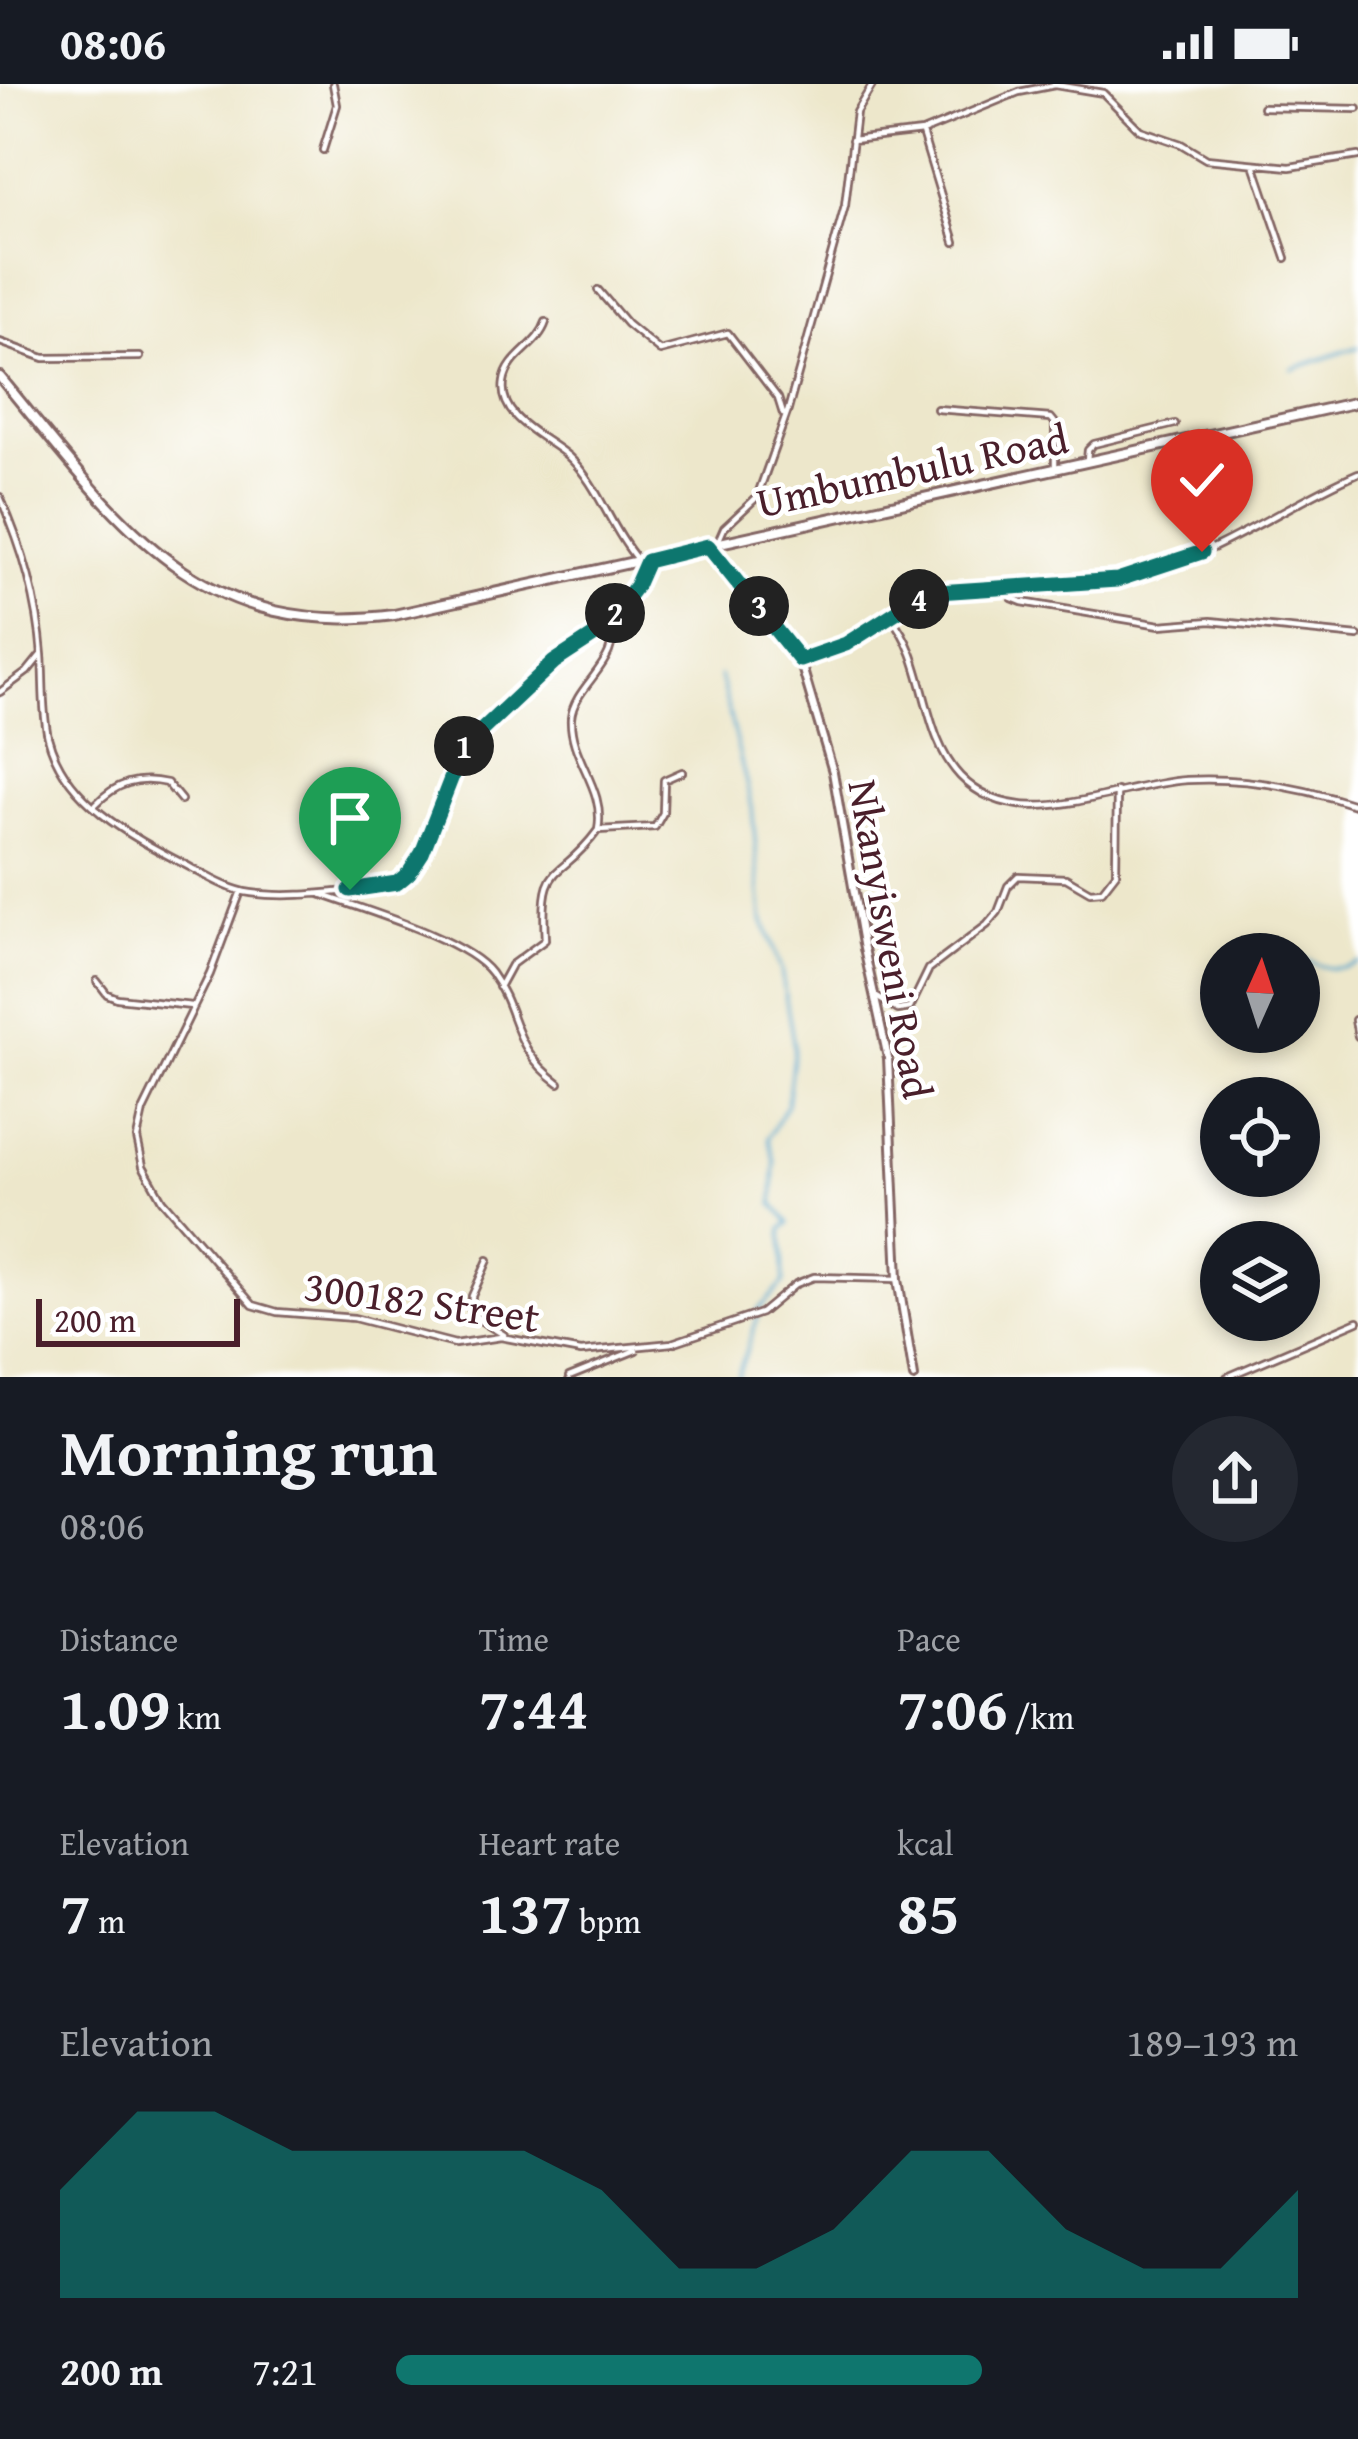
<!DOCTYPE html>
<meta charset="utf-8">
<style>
:root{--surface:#171b24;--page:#242831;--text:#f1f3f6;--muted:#9ea1a6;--accent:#0f766e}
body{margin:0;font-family:"Gentium Book Plus",serif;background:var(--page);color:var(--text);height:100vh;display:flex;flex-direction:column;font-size:45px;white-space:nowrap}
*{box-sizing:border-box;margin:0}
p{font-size:39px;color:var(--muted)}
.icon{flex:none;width:66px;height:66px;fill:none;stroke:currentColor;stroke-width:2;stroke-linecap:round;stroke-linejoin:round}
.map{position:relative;height:1293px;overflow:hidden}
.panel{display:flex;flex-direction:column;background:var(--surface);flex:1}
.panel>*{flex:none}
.needle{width:78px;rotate:3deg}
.fabs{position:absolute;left:1200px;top:849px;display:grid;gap:24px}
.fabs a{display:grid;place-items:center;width:120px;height:120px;border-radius:50%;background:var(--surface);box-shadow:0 6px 18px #0003;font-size:60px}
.scale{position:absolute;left:36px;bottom:30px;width:204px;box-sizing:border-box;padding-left:12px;border:6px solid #4a1f2b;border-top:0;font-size:33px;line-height:42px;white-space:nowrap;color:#4a1f2b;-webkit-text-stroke:9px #fff;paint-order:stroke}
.pin{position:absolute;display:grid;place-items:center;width:102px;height:102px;color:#fff;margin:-123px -51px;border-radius:50% 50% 50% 0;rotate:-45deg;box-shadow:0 0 12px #0007}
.pin .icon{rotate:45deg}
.km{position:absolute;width:60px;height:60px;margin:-30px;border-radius:50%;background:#222;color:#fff;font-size:33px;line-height:60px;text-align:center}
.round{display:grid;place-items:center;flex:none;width:126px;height:126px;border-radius:63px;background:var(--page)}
.head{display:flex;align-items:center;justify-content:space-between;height:204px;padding:0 60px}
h1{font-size:66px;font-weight:800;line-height:90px}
.stats{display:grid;grid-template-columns:repeat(3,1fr);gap:18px;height:204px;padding:12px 60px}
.stats div{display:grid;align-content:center}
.stats b{font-size:60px;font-weight:800}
.stats small{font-size:33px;font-weight:400}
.stats p{font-size:33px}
.chart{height:336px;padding:24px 60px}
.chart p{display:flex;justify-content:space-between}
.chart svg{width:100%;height:216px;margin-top:12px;fill:var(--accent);opacity:.7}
ul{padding:0 60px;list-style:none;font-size:39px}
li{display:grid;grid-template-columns:192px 144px 1fr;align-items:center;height:90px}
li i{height:30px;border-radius:15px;background:var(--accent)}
.status{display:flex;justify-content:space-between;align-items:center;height:84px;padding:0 60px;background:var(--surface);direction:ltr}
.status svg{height:33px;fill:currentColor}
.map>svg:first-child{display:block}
</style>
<div class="status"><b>08:06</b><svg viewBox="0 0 49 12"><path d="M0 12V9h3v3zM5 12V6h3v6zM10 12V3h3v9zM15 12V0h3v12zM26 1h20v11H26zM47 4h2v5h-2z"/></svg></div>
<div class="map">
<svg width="1358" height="1293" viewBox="0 0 1358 1293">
<rect width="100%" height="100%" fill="#fff"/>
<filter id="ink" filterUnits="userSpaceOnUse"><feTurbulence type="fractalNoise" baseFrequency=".00833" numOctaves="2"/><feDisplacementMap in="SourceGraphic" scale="24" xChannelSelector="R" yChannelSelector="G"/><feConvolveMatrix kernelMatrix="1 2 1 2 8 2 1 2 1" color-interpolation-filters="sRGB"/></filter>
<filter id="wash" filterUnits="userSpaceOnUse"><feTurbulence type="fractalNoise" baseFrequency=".004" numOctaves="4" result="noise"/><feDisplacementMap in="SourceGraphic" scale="48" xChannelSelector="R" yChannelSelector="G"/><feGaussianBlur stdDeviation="2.7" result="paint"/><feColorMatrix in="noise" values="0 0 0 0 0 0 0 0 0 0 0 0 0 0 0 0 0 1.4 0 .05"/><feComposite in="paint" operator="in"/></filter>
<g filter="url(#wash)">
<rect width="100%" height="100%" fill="#ede7cb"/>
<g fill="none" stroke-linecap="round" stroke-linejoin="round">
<path stroke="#51a6cd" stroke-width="3" d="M1292,285l66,-22
M720,592l32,131 10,109 19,54 13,77 -7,57 -19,34 7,24 -2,42 16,19 -7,6 2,54 -27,28
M1281,865l11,5
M1299,873c23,11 35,16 59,5
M737,1293l21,-60"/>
</g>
</g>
<g filter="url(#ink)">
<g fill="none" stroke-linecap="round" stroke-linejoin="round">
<defs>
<path id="minor" d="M1263,23l95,2
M922,49l33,109
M852,56l70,-8 97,-40 36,-7 48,8 37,37 41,14 25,15 84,8 68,-11
M323,66l14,-45 -4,-21
M1255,83l31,91
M598,206l29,34 33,27 68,-18 50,65 5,16
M546,238c-8,25 -38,33 -42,60 -6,37 41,54 64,74 31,29 41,70 68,102
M0,258l44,16 96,-1
M937,325l114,9 4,5v47
M1087,376l1,-10 6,-6 81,-20
M0,413c22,49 38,104 42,158 2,28 0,55 6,82 16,64 82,99 136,127 21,11 44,26 67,29 41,6 87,-2 128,-5l18,-5 12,-10 13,-20 29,-84 16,-26 87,-81 49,-32 33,-44 11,-25
M717,460l7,-16 33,-31 31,-87 57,-204 11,-94 17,-28
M1004,502l8,12 10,4 138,23 51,-4 147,15
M891,534c37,43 29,115 69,158 59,62 152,9 227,4 59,-3 115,7 171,26
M800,576c14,-4 30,-8 43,-14 34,-17 60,-44 97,-54 62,-17 129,-2 192,-15 82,-18 150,-71 226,-104
M0,608l27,-20 13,-16
M96,720c20,-21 42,-28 71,-21l14,17
M598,746l57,-3 8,-14 1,-33 18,-8
M241,807l-31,83 -67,137 -6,27 6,28 19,34 91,105 24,7 77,6 101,26 46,-7 80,15 91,-9 89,-30 35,-29 18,-7 83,2
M320,810c41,15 146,45 171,79 30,41 18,73 68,110
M97,897l10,13 10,4 75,8
M499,903l12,-22 34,-25c-5,-84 13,-55 53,-110 8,-43 -29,-71 -27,-112 3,-34 55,-59 37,-95
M875,912l23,14 12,-2 19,-39 58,-44 11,-13 10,-26 10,-10 48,2 24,14 12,-1 14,-18 1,-82
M1355,936l3,16
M488,1176l-16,36 -1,14 9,10 24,15
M569,1293l67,-27
M1227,1293l131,-56"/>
<path id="tertiary" d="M708,462l92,114 33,112 30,172 25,114 10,221 16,98"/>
<path id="secondary" d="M0,293c114,137 192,264 394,238l964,-213"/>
</defs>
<use href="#minor" stroke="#836563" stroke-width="10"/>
<use href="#tertiary" stroke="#836563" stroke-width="12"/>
<use href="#secondary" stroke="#836563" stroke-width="14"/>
<use href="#minor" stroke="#fff" stroke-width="4.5"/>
<use href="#tertiary" stroke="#fff" stroke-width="6"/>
<use href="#secondary" stroke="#fff" stroke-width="8"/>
</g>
</g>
<g fill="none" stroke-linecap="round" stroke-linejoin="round" filter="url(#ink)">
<defs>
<path id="route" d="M350,806l47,-7 12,-10 13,-20 41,-105 91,-86 49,-32 33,-44 11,-25 61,-15 92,114 46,-16 66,-42 26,-10 179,-12 85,-28"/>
</defs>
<use href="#route" stroke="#fff" stroke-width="24"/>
<use href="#route" stroke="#0f766e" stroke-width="15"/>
</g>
<g text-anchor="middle" stroke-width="9" stroke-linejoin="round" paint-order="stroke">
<g font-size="42" fill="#4a1f2b" stroke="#fff">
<text transform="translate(912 386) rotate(-12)" y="15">Umbumbulu Road</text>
<text transform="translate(891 855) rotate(80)" y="15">Nkanyisweni Road</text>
<text transform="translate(422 1217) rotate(8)" y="15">300182 Street</text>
</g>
</g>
</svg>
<div class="fabs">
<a><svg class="needle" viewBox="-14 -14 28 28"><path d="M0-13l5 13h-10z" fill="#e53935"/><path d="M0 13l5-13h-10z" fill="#9ea1a6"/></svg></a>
<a><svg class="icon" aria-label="locate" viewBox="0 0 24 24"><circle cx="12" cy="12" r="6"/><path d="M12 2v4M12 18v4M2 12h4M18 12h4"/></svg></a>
<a><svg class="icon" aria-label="layers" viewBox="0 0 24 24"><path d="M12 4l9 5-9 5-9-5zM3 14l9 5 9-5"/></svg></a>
</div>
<div class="scale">200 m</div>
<div class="pin" style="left:350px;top:806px;background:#1e9e55"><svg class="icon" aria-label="arrive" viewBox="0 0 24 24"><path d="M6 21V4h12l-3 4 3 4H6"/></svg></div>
<div class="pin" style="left:1202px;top:468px;background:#d93025"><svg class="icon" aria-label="check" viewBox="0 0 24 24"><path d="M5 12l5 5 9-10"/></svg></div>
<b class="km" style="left:464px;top:662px">1</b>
<b class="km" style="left:615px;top:529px">2</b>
<b class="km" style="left:759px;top:522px">3</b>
<b class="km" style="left:919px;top:515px">4</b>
</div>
<section class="panel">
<div class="head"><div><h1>Morning run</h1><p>08:06</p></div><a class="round"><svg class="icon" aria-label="share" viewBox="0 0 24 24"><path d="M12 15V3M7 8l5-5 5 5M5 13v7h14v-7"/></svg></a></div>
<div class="stats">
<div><p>Distance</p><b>1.09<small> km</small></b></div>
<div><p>Time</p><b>7:44</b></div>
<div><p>Pace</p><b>7:06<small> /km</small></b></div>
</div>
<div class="stats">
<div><p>Elevation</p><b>7<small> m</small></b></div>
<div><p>Heart rate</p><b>137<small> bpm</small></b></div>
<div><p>kcal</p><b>85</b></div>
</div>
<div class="chart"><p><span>Elevation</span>189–193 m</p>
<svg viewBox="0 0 160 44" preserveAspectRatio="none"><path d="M0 44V22L10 6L20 6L30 14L40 14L50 14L60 14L70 22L80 38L90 38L100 30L110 14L120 14L130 30L140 38L150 38L160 22V44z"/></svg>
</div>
<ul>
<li><b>200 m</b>7:21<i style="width:65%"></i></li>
</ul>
</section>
